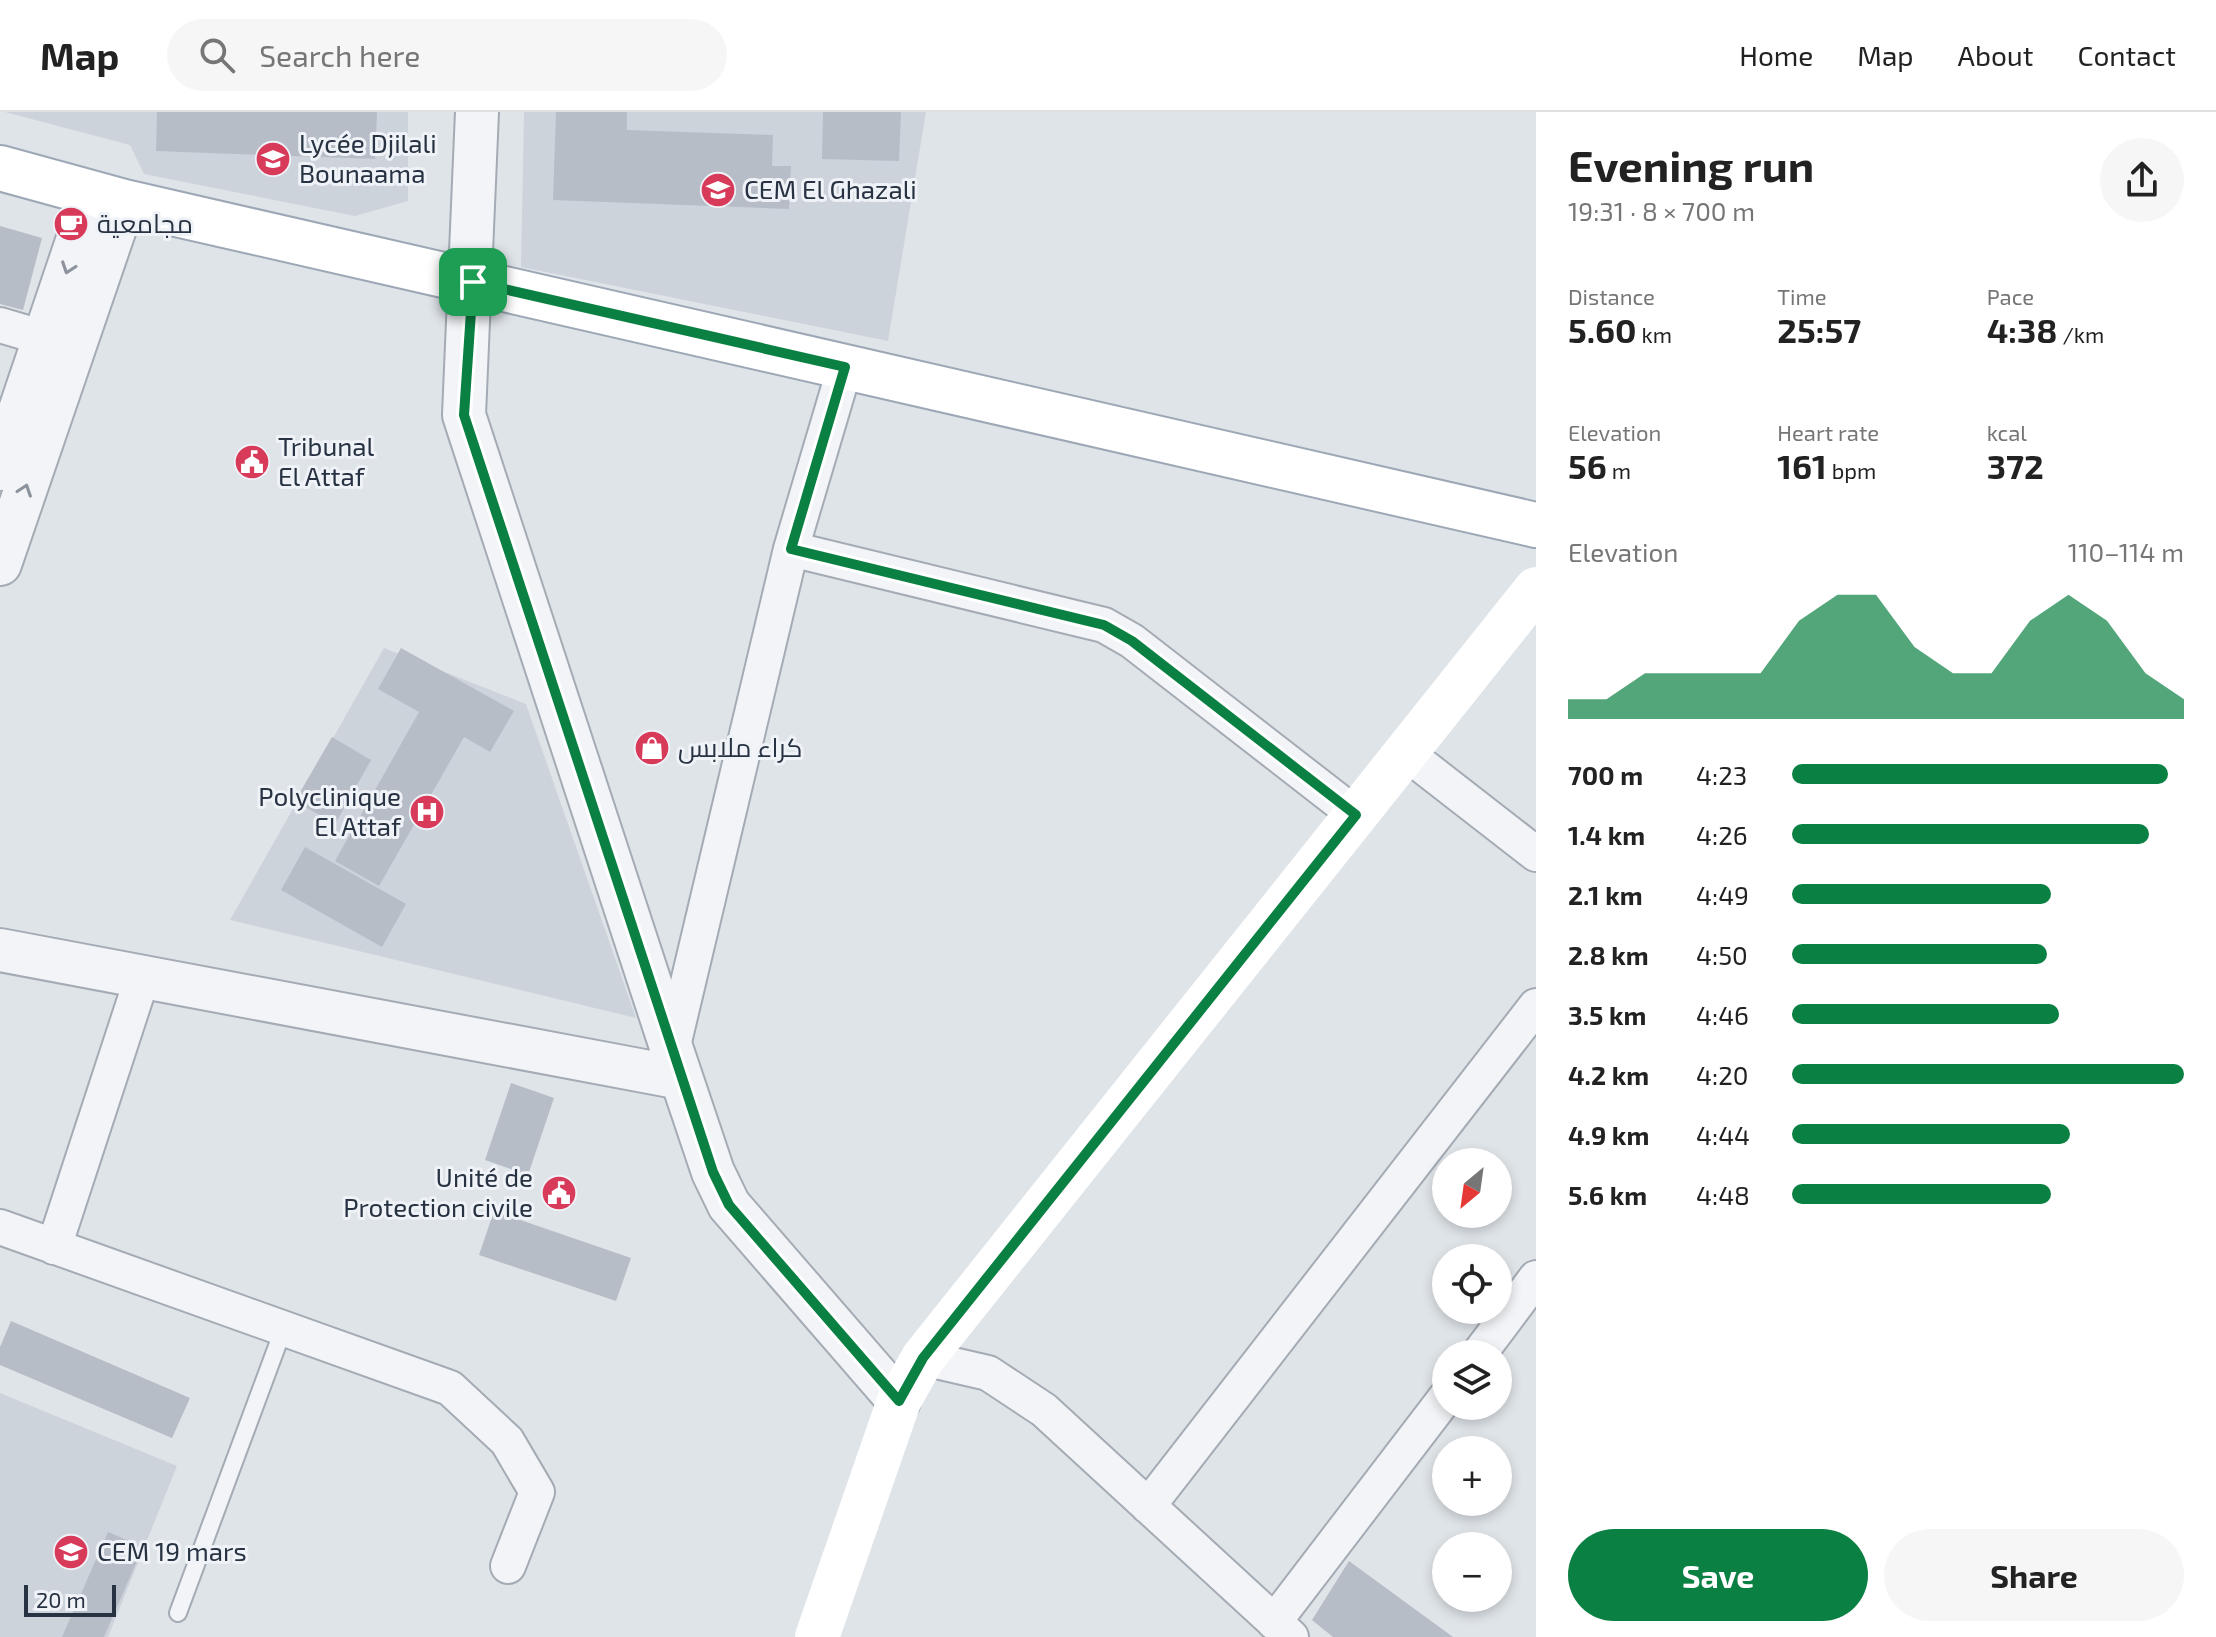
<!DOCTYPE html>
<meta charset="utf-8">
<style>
:root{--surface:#fff;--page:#f6f6f6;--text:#222;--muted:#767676;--line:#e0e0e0;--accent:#0b8043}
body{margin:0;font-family:"Exo 2",Cairo,sans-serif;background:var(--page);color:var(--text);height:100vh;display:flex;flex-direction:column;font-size:30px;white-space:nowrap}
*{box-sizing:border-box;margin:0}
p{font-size:26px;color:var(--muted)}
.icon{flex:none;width:44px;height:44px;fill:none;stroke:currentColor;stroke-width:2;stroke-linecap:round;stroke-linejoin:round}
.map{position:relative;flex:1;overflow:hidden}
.side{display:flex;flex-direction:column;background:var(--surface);width:680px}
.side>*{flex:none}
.needle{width:52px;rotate:209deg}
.tools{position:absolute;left:1432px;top:1036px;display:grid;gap:16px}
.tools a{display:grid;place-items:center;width:80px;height:80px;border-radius:50%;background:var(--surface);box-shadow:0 4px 12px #0003;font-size:40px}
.scale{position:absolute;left:24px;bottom:20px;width:92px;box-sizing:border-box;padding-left:8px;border:4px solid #273242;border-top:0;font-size:22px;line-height:28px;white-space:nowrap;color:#273242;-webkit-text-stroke:6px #eff2f7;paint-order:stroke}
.pin{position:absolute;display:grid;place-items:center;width:68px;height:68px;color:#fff;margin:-34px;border-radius:16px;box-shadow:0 4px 12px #0006}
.round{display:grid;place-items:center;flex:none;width:84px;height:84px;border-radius:42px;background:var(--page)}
.overview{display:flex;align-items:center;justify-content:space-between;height:136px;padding:0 32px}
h1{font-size:44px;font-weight:700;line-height:60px}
.figures{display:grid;grid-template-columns:repeat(3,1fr);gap:12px;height:136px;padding:8px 32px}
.figures div{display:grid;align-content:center}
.figures b{font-size:34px;font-weight:700}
.figures small{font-size:22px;font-weight:400}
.figures p{font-size:22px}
.chart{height:224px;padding:16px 32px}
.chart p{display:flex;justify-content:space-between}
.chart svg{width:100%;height:144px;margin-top:8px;fill:var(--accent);opacity:.7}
.action{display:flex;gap:16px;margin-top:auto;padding:16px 32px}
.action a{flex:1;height:92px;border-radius:48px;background:var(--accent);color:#fff;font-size:32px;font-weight:700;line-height:92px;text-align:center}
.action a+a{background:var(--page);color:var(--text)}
ul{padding:0 32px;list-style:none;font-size:26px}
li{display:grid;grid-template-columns:128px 96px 1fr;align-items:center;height:60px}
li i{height:20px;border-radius:10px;background:var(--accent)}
header{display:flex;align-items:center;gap:48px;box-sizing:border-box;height:112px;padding:0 40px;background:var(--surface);border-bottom:2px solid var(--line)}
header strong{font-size:38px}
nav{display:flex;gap:44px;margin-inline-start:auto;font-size:28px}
.search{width:560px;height:72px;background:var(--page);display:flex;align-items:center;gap:20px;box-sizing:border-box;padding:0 28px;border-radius:44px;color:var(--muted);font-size:30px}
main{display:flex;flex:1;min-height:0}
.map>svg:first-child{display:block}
</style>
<header>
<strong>Map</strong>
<div class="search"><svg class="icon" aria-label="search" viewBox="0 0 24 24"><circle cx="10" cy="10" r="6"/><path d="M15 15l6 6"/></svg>Search here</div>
<nav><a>Home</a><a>Map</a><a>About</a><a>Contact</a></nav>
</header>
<main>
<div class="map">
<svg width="1536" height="1525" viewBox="0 0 1536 1525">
<rect width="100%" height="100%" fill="#dfe4e9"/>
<path fill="#cdd3db" d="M5,0h403v89l-53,15 -211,-42 -14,-29z
M524,0h402l-38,229 -367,-74z
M384,536l142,56 110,314 -406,-98z
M0,1281l177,73 -69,171h-108z"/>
<path fill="#b6bdc7" d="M157,0h220l-2,47 -219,-8z
M556,0h71v18l146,5 -1,31h19l-2,43 -236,-9z
M823,0h78l-2,49 -77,-2z
M0,114l42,12 -19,72 -23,-6z
M401,536l113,63 -24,41 -26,-15 -85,149 -44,-25 84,-149 -41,-23z
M332,625l39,23 -36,64 -40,-23z
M305,735l101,57 -24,43 -101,-57z
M511,971l43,15 -26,77 -43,-15z
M494,1099l137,47 -15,43 -137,-46z
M11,1209l179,77 -18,40 -172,-73v-18z
M108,1420l35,15 -39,90h-42z
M1349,1449l104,76h-120l-21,-17z"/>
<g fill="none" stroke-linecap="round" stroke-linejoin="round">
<defs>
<path id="service" d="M178,1501l105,-283"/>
<path id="minor" d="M0,213l44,13
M791,437l313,76 28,16 224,174
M1406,641l130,101
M672,938l119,-501 54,-182
M0,1115l450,161 57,53 30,51 -29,74
M54,1135l89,-272
M1479,1242l57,-76
M923,1246l65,15 56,37 247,227
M1148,1394l388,-500
M1274,1510l172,-225"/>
<path id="tertiary" d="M477,0l-13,303 208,635 41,122 16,33 170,196
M0,357l93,-275
M0,452l124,-362
M0,838l681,128"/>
<path id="primary" d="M0,56l124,34 1412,323"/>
</defs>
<use href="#service" stroke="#a4abb4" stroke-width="20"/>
<use href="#minor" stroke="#a4abb4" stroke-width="38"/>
<use href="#tertiary" stroke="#a4abb4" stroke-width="46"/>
<use href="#primary" stroke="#9da8b6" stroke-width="48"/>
<use href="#service" stroke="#f2f4f7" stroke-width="16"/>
<use href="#minor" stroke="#f2f4f7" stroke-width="34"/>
<use href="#tertiary" stroke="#f2f4f7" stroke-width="42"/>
<path stroke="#fff" stroke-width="44" d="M817,1525l82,-236 24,-43 613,-769"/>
<use href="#primary" stroke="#fff" stroke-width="44"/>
</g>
<defs><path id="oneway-chevron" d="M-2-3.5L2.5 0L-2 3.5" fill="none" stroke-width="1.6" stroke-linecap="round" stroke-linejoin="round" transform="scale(2)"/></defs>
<g stroke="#8c939c">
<use href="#oneway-chevron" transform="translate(68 156) rotate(109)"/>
<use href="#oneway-chevron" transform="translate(25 378) rotate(-71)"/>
</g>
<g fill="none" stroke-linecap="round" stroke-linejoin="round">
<defs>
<path id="route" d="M473,170l372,85 -54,182 313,76 28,16 224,174 -433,543 -24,43 -170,-196 -16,-33 -249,-757z"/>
</defs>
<use href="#route" stroke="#fff" stroke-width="16"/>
<use href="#route" stroke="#0b8043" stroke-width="10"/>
</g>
<defs>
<symbol id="school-disc" viewBox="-11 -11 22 22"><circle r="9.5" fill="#d83a5a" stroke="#eff2f7"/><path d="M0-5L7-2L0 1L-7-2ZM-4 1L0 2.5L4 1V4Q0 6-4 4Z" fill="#fff"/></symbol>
<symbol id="cafe-disc" viewBox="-11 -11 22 22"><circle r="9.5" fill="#d83a5a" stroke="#eff2f7"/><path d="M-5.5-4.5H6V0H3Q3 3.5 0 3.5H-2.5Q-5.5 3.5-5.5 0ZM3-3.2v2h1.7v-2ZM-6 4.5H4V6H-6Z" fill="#fff"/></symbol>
<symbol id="civic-disc" viewBox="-11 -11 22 22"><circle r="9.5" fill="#d83a5a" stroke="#eff2f7"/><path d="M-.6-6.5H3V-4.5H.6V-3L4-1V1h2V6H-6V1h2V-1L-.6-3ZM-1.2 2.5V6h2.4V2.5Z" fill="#fff"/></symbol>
<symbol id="shop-disc" viewBox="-11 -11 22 22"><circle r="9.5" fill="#d83a5a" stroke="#eff2f7"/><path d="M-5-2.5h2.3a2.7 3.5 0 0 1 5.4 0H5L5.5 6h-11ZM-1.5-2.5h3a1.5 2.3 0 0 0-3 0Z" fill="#fff"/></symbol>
<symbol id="hospital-disc" viewBox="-11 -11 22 22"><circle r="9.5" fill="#d83a5a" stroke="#eff2f7"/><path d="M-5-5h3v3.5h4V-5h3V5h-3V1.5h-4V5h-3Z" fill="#fff"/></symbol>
</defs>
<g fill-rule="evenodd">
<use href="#school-disc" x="253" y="27" width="40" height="40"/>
<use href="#school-disc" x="698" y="58" width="40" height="40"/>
<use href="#cafe-disc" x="51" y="92" width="40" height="40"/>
<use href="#civic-disc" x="232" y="330" width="40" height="40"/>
<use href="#shop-disc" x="632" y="616" width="40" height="40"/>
<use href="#hospital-disc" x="407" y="680" width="40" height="40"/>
<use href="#civic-disc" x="539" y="1061" width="40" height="40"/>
<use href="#school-disc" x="51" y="1420" width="40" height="40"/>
</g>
<g text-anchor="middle" stroke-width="6" stroke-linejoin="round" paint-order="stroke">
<g font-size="26" fill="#273242" stroke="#eff2f7" text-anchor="start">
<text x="299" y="41">Lycée Djilali<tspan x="299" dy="30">Bounaama</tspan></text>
<text x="744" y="87">CEM El Ghazali</text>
<text x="97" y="121">مجامعية</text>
<text x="278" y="344">Tribunal<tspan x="278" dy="30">El Attaf</tspan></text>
<text x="678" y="645">كراء ملابس</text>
<text x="401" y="694" text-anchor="end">Polyclinique<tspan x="401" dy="30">El Attaf</tspan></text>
<text x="533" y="1075" text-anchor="end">Unité de<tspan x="533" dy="30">Protection civile</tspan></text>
<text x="97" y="1449">CEM 19 mars</text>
</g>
</g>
</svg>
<div class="tools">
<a><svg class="needle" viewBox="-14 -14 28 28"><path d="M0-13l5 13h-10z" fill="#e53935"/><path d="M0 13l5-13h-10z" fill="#767676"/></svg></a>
<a><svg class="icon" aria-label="locate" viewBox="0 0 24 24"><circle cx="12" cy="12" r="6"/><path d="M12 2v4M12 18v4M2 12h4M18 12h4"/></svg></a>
<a><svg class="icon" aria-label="layers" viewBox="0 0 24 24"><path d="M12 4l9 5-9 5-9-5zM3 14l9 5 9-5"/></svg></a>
<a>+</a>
<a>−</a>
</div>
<div class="scale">20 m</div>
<div class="pin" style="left:473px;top:170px;background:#1e9e55"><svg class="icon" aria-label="arrive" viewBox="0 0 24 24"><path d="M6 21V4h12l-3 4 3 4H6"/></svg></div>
</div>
<section class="side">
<div class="overview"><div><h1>Evening run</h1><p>19:31 · 8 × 700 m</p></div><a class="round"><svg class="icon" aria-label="share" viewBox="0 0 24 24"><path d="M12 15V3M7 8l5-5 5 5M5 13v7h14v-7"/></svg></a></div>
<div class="figures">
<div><p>Distance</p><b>5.60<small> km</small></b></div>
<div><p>Time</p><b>25:57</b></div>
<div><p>Pace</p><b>4:38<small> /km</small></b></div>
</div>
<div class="figures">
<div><p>Elevation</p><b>56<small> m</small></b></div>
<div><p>Heart rate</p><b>161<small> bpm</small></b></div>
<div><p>kcal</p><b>372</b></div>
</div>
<div class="chart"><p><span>Elevation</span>110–114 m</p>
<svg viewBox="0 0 160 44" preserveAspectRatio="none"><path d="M0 44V38L10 38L20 30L30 30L40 30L50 30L60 14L70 6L80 6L90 22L100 30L110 30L120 14L130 6L140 14L150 30L160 38V44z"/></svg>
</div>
<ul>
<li><b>700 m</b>4:23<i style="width:96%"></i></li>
<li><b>1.4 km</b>4:26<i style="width:91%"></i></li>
<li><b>2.1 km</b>4:49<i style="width:66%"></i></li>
<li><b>2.8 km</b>4:50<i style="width:65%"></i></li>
<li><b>3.5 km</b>4:46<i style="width:68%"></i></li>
<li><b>4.2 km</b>4:20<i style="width:100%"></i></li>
<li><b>4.9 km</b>4:44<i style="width:71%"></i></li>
<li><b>5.6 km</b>4:48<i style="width:66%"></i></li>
</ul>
<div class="action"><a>Save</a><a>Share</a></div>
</section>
</main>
